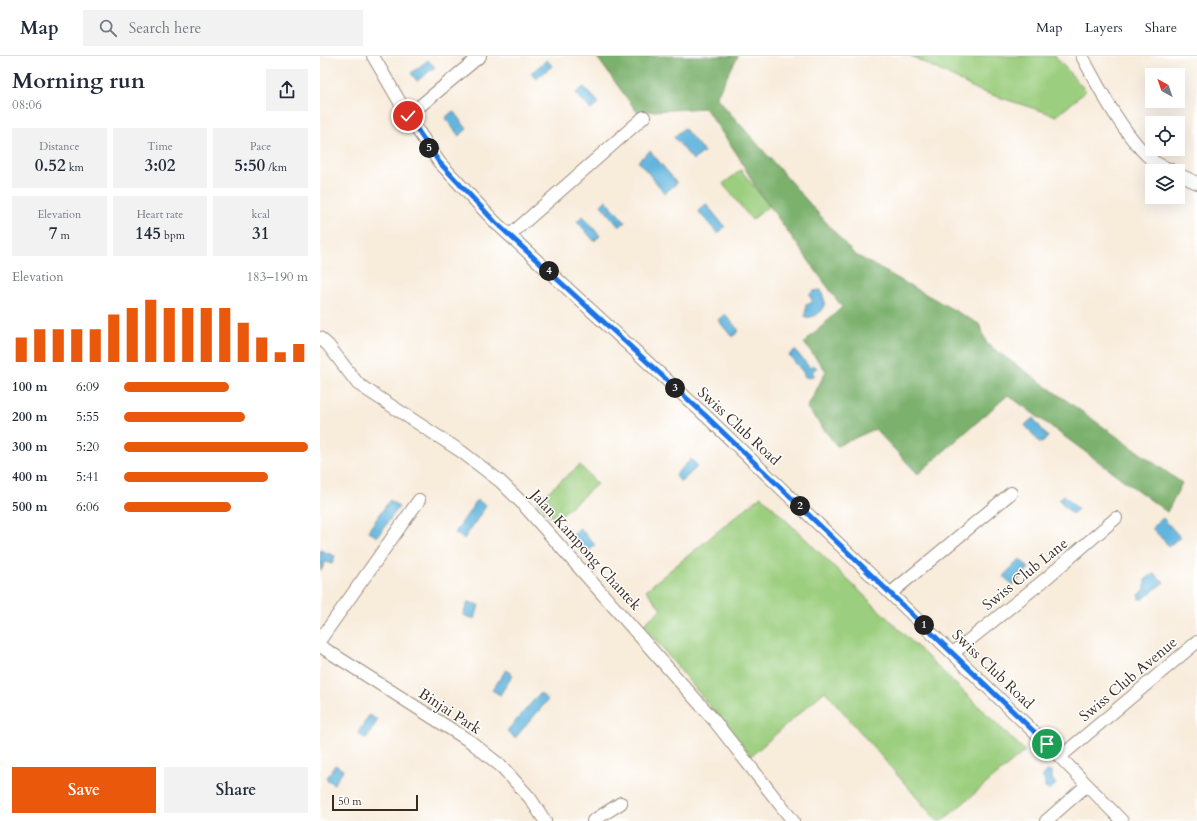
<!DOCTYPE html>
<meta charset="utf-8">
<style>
:root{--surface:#fff;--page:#f2f2f3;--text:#1f2937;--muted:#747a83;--line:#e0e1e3;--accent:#ea580c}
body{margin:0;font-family:Cardo,serif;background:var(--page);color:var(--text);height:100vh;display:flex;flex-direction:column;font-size:15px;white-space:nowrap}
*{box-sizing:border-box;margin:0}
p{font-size:13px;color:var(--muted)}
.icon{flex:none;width:22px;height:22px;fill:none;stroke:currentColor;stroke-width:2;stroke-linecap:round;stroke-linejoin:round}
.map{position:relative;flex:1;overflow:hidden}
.drawer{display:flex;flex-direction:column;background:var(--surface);width:320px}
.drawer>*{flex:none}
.needle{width:26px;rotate:320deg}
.controls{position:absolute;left:825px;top:12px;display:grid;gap:8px}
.controls a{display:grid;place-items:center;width:40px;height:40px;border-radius:0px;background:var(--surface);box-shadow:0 4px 16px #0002;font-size:20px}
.scale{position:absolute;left:12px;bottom:10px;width:86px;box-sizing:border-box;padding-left:4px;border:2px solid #3b2a1e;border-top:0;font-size:11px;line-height:14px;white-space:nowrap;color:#3b2a1e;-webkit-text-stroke:3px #fff;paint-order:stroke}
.pin{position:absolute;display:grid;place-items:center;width:34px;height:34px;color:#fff;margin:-17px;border:2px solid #fff;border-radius:50%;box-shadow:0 1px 4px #0007}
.km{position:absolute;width:20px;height:20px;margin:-10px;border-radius:50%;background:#222;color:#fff;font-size:11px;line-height:20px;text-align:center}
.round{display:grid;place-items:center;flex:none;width:42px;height:42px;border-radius:0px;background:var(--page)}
.overview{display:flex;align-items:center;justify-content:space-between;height:68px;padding:0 12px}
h1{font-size:22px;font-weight:700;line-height:30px}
.figures{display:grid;grid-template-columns:repeat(3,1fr);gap:6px;height:68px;padding:4px 12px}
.figures div{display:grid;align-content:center;border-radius:0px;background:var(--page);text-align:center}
.figures b{font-size:17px;font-weight:700}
.figures small{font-size:11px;font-weight:400}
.figures p{font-size:11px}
.chart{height:112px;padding:8px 12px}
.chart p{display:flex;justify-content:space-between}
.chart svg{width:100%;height:72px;margin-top:4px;stroke:var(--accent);stroke-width:6}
.cta{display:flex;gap:8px;margin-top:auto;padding:8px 12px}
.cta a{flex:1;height:46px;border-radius:0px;background:var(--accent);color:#fff;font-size:16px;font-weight:700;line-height:46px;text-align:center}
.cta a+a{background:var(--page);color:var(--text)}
ul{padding:0 12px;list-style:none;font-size:13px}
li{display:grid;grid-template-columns:64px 48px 1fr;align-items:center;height:30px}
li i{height:10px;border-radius:5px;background:var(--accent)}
header{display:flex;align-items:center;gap:24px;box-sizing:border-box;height:56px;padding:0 20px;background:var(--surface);border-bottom:1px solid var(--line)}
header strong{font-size:19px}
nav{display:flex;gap:22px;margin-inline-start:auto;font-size:14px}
.search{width:280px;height:36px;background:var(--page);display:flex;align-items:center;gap:10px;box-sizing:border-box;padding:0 14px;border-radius:0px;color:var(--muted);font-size:15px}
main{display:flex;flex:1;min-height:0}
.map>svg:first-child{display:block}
</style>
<header>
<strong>Map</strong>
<div class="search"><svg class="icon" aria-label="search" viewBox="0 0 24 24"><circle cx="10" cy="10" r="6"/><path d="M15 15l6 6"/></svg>Search here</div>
<nav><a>Map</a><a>Layers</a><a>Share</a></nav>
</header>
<main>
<section class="drawer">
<div class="overview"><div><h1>Morning run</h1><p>08:06</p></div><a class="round"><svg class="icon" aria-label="share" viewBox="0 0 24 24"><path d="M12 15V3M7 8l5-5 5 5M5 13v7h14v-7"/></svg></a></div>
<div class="figures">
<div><p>Distance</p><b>0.52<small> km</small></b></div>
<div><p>Time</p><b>3:02</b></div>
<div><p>Pace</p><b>5:50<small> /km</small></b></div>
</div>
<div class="figures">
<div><p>Elevation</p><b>7<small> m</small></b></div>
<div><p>Heart rate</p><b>145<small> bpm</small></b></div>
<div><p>kcal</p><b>31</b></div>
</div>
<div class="chart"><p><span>Elevation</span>183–190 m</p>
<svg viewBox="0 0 160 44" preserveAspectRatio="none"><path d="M5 44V29M15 44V24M25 44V24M35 44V24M45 44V24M55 44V15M65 44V11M75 44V6M85 44V11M95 44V11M105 44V11M115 44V11M125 44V20M135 44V29M145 44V38M155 44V33"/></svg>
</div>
<ul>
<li><b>100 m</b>6:09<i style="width:57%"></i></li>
<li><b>200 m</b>5:55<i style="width:66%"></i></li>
<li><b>300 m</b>5:20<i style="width:100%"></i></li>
<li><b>400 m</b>5:41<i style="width:78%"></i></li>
<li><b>500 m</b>6:06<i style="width:58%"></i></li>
</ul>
<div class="cta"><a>Save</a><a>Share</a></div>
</section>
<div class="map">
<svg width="877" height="765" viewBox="0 0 877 765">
<rect width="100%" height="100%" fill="#fff"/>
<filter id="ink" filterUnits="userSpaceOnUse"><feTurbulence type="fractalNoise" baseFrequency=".025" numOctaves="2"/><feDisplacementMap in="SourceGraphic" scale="8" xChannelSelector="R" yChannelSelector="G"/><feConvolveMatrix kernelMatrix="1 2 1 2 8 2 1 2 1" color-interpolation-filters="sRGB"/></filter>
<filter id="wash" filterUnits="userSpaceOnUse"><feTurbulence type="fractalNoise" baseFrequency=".012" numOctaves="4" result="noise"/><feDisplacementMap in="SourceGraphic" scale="16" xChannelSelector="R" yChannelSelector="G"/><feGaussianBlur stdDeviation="0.9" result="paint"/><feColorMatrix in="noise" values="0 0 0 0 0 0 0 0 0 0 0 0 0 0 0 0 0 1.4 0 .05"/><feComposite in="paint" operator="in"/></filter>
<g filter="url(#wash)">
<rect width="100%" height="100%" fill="#f8ecdb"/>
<path fill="#9bce7e" stroke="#6b7c4e" d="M591,0h144l31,35 -29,25 -77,-25z
M421,114l28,36 -17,14 -29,-36z
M260,409l17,19 -43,37 -17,-20z
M441,440l264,255 -83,70h-5l-112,-130 -74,65 -108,-131 18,-16 -15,-19z"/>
<path fill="#7cb16d" stroke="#5c6e46" d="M276,0h142l-22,41 138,157 125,70 8,20 195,139 -15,29 -159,-117 -90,79 -43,-45 -38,17 -30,-38 19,-37 -22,-28 38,-36 -87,-121 -18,-32 -32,-46 -68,4z"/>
<path fill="#62b5de" stroke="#4e707e" d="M108,4l7,7 -18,14 -6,-8z
M227,4l5,6 -16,13 -5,-6z
M264,31l15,16 -8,7 -15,-17z
M133,55l14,18 -8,7 -14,-18z
M364,72l20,24 -11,8 -19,-23z
M330,95l27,32 -12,10 -27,-32z
M286,144l19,22 -6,5 -18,-22z
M386,148l19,23 -7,7 -20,-23z
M263,160l17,20 -6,5 -17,-20z
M501,234l4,12c-2,9 -10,17 -20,15l1,-12 7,-3 -4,-7 5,-4z
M405,258l14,17 -7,6 -14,-17z
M475,294l15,18 4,-3 3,3 -4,2v6l-2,2 -6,-1 -2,-5 -14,-17z
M713,362l15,19 -8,6 -15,-18z
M371,403l7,7 -17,16 -6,-7z
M744,439l14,14 -6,5 -13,-14z
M70,444l9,7 -22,30 -9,-6z
M157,444l9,6 -22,33 -9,-6z
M843,462l17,19 -11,9 -17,-18z
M260,472l15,17 -8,7 -14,-18z
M0,494l15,6 -3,8 -7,-2 -4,9z
M700,503l9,9 -16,17 -10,-9z
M833,518l3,1 8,7 -21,17h-4v-4l6,-6v-9z
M148,546l11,3 -4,14 -12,-4z
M186,614l7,5 -13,20 -8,-5z
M220,637l8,7 -33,38 -8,-7z
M49,659l9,5 -12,19 -8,-6z
M15,709l8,5 -9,14 -8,-5z
M726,715l6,1v7l4,5 -7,6 -4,-2v-7l-3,-4z"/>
</g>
<g filter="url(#ink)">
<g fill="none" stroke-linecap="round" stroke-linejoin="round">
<defs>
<path id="street" d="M53,0l35,60 31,46 56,60 211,194 354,341 62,64
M762,0c17,32 45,86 74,107 5,3 11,5 17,8
M88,60l72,-60
M858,118l19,9
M190,179l134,-118
M0,282l8,7 30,39 104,68 39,30 20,20 192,217 80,102
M571,537l120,-100
M0,584l99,-140
M0,590l151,96 31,25 28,31 15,23
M633,597l90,-72 73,-63
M740,701l137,-115
M273,765l28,-18
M726,765l41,-36"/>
</defs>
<use href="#street" stroke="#9a8b7c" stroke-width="14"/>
<use href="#street" stroke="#fff" stroke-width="12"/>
</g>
</g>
<g fill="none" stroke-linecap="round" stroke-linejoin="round" filter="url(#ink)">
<defs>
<path id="route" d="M88,60l31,46 56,60 211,194 341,328"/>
</defs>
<use href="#route" stroke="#fff" stroke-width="8"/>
<use href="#route" stroke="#1a73e8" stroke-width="5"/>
</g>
<g text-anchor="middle" stroke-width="3" stroke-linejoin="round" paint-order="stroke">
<g font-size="15" fill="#3b2a1e" stroke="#fff">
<text transform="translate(419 370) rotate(43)" y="5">Swiss Club Road</text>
<text transform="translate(266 494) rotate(48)" y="5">Jalan Kampong Chantek</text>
<text transform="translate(705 518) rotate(-39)" y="5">Swiss Club Lane</text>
<text transform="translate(673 613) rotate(44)" y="5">Swiss Club Road</text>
<text transform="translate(808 623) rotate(-40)" y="5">Swiss Club Avenue</text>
<text transform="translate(130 655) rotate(33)" y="5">Binjai Park</text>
</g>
</g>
</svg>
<div class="controls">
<a><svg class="needle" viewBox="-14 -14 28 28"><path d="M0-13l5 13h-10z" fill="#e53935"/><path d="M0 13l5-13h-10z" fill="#747a83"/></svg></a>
<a><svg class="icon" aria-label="locate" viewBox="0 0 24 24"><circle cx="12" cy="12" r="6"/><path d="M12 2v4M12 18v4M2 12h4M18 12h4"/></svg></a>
<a><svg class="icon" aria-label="layers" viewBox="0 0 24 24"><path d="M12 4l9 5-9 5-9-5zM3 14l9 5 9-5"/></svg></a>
</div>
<div class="scale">50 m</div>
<div class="pin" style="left:727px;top:688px;background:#1e9e55"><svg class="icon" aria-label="arrive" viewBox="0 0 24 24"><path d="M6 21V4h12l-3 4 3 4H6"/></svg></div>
<div class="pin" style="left:88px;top:60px;background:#d93025"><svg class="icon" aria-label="check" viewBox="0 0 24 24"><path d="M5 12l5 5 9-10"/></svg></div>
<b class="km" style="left:604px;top:569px">1</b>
<b class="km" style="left:480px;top:450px">2</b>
<b class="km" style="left:355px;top:332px">3</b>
<b class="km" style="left:229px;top:215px">4</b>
<b class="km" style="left:109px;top:92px">5</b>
</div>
</main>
